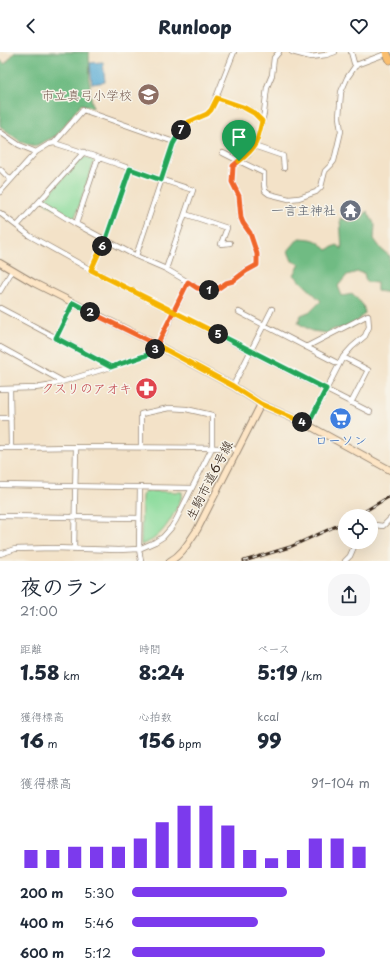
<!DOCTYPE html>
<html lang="ja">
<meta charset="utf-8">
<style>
:root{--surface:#fff;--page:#f6f6f7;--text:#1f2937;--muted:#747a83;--accent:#7c3aed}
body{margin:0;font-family:"Playpen Sans","Klee One",sans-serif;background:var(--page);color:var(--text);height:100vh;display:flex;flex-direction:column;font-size:15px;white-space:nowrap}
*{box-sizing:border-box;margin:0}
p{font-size:13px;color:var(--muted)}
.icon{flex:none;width:22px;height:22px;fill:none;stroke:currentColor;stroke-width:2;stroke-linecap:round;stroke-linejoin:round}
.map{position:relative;height:509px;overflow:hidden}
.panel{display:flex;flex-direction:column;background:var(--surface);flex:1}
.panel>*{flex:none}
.controls{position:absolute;left:338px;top:457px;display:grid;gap:8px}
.controls a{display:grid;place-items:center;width:40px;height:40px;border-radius:50%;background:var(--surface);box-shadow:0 4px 16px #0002;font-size:20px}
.pin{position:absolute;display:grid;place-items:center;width:34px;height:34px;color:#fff;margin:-41px -17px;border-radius:50% 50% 50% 0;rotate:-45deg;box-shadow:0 0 4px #0007}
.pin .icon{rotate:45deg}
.km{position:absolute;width:20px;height:20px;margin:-10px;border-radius:50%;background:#222;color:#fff;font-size:11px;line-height:20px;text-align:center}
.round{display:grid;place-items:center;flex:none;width:42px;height:42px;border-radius:16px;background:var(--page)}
.summary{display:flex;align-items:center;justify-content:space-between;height:68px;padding:0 20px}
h1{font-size:22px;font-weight:800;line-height:30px}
.metrics{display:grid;grid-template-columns:repeat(3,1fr);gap:6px;height:68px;padding:4px 20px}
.metrics div{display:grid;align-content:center}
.metrics b{font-size:20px;font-weight:800}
.metrics small{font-size:11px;font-weight:400}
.metrics p{font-size:11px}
.chart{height:112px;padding:8px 20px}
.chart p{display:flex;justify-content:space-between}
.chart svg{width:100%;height:72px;margin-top:4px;stroke:var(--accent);stroke-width:6}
ul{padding:0 20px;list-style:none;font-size:13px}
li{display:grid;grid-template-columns:64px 48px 1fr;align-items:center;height:30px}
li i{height:10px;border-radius:5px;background:var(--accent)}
header{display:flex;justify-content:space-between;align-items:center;height:52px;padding:0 20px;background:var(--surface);font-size:18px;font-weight:800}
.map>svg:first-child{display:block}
</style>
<header><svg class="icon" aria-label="back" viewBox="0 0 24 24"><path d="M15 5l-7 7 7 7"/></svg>Runloop<svg class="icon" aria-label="heart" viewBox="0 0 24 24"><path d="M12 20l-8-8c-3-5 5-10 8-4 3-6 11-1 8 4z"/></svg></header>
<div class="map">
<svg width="390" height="509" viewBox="0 0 390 509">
<rect width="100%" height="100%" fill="#f7f3e8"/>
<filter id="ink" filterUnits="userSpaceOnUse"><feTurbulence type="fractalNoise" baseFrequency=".025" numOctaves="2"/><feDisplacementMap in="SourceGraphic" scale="8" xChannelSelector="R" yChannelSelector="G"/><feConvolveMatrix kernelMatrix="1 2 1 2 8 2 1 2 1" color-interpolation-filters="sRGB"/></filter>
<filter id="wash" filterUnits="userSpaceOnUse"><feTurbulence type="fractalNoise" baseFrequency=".012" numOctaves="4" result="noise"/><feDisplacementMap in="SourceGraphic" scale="16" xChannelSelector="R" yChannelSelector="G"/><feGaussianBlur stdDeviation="0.9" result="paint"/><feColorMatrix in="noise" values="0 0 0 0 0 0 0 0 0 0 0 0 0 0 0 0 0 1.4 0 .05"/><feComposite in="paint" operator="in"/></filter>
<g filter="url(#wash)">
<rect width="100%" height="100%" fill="#f3e2c8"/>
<path fill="#8adb9b" stroke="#62825c" d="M82,105c5,0 9,1 12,5l-19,55 -3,1 -26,-15 -1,-4z
M145,439l37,1v4c-7,16 -15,34 -30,44 -3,2 -7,3 -11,5l1,-49z"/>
<path fill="#6fbb83" stroke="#557250" d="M15,0h74l1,40 3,16 -12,-4 -25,32 -21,10 -14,-4 -21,-16v-66l5,4z
M367,159l8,14 -1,14 8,11 8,6v37l-13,-2v-8l-11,-1 -2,-9 -7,-1 -10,3 -9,11 4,10 11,-2 10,11 2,8 -13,14 -18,2 -7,4 -15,-2 -14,-8 3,-8 10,-4 10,-10 -27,-26 6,-11 -8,-3 -4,-10 11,-13c16,1 17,1 28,12l10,-5 5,4 -2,-31 10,4 12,-4z"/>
<path fill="#5badd6" stroke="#4b6c7a" d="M103,10l2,20 -13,2 -2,-21z"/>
</g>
<g filter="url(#ink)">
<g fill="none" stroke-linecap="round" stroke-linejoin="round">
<defs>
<path id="street" d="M292,0l19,5 15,-2 9,-3
M351,0l3,11 2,3
M217,46l26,9 11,6 8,8
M0,80l19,13 17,7
M54,91l29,-33 91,32
M254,94l29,10 1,12
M223,101l16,8 9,-6 6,-9 5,-11 5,-22 3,-26 5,-12 2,-17 5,-6
M0,117l11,11
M0,140l36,-40 13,-8 5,-1c46,14 92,32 139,47l-27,79
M40,150l36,22 60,32 30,13 22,13 9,6 11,2h8l10,-7 7,-2 13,-10 11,-6v-11l-7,-21 -7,-10 -2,-5 -2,-22 -7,-14 1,-16 6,-5 25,12v12l1,6 4,3 20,5 10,-1 17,-6 5,-5 4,-16 6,-6 3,-4 7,-30 -2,-14 2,-25 6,-14 9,-13 32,-12
M0,161l30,23 61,34 279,142
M185,162l42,14 -6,16 9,-1
M76,172l22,-66
M17,174l67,-74
M136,204l38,-114 11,-18 22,-10 4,-4 23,-58
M91,218l15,-31 24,-70
M0,239l12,-20
M0,256l111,59
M239,260l100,52
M56,286l17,-35
M0,295l62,34
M306,295l62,-32 1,12 -4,9 -13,11 -9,10 -35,68
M343,305l25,13 -17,33
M233,334l39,-77
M0,337l35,-1 13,-2 63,-19 42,-14 12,-22 23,-49
M10,338l1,58 65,-1 156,1 4,3
M0,366h11
M0,396h11
M0,433l192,3
M140,435l-1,62 2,12
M0,464l139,2
M371,477l4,-4 8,1 7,-7
M74,497l2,-102
M0,502l15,-5 38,-1 65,2 21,-1 16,-7 8,-5 8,-9 5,-8 36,-72v-33l-26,-6 -17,-1 -28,6v33
M345,509l5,-5 6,-14"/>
<path id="secondary" d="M0,211l34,20 123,62 76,41 28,18 47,21 82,45
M170,509c13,-7 19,-20 27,-31l64,-126"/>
<path id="primary" d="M386,0l4,8"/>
</defs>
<use href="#street" stroke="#978673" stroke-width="6"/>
<use href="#secondary" stroke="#978673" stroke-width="8"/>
<use href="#primary" stroke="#978673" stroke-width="9"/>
<use href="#street" stroke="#fff" stroke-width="4.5"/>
<use href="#secondary" stroke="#fde5c5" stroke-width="6"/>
<use href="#primary" stroke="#fabe6e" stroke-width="7"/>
<defs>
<path id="rail" d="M357,464l33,-20
M244,509l46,-14 55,-25"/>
</defs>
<use href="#rail" stroke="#3b2a1e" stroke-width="3"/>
<use href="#rail" stroke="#f7f3e8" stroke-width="1.5" stroke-dasharray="4.5" stroke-linecap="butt"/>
</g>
</g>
<g fill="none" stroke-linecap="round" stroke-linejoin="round" filter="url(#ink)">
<defs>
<path id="split-1" d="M209,238h7l10,-7 7,-2 13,-10 11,-6v-11l-7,-21 -7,-10 -2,-5 -2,-22 -7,-14 1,-16 6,-5"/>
<path id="split-2" d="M90,260l67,33 31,-63 9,6 12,2"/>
<path id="split-3" d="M90,260l-17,-9 -17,35 55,29 42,-14 2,-4"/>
<path id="split-4" d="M155,297l2,-4 76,41 28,18 41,18"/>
<path id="split-5" d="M218,282l108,55 -18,36 -6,-3"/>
<path id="split-6" d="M102,194l-11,24 127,64"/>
<path id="split-7" d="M102,194l4,-7 24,-70 31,11 12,-36 8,-14"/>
<path id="split-8" d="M181,78l3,-6 23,-10 4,-4 6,-12 26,9 11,6 8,8c-4,19 -6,28 -23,40"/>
</defs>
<use href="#split-1" stroke="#fff" stroke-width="8"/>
<use href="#split-2" stroke="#fff" stroke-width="8"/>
<use href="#split-3" stroke="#fff" stroke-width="8"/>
<use href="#split-4" stroke="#fff" stroke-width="8"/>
<use href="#split-5" stroke="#fff" stroke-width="8"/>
<use href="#split-6" stroke="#fff" stroke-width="8"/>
<use href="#split-7" stroke="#fff" stroke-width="8"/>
<use href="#split-8" stroke="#fff" stroke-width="8"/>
<use href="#split-1" stroke="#f0652b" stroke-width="5"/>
<use href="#split-2" stroke="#f0652b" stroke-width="5"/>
<use href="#split-3" stroke="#22a559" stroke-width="5"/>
<use href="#split-4" stroke="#f5b400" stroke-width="5"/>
<use href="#split-5" stroke="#22a559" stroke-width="5"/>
<use href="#split-6" stroke="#f5b400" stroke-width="5"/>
<use href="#split-7" stroke="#22a559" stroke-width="5"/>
<use href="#split-8" stroke="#f5b400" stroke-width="5"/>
</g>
<defs>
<symbol id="school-disc" viewBox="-11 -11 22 22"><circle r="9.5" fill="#8d6e63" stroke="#f7f3e8"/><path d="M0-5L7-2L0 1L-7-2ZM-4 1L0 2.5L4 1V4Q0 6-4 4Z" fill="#fff"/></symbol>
<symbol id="temple-disc" viewBox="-11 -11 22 22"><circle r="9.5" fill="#6b7280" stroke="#f7f3e8"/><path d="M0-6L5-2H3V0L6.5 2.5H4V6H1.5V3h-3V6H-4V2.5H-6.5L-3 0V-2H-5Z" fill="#fff"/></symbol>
<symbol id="pharmacy-disc" viewBox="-11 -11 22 22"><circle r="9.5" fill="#e0444e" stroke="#f7f3e8"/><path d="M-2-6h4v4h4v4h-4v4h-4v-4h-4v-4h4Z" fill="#fff"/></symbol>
<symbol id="supermarket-disc" viewBox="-11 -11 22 22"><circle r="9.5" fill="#3f7fe0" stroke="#f7f3e8"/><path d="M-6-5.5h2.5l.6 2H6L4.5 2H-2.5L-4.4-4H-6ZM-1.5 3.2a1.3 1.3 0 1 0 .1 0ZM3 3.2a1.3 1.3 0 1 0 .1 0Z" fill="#fff"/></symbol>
</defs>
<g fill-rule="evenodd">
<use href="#school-disc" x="136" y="30" width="25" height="25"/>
<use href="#temple-disc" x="338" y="146" width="25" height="25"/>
<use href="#pharmacy-disc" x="134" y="324" width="25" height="25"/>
<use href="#supermarket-disc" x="328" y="354" width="25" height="25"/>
</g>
<g text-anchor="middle" stroke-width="3" stroke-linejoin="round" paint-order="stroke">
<g font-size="13" fill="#785e54" stroke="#f7f3e8" text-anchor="end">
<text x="132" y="48">市立真弓小学校</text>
</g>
<g font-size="13" fill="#5b616d" stroke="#f7f3e8" text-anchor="end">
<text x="336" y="163">一言主神社</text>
</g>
<g font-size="13" fill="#be3a42" stroke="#f7f3e8" text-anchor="end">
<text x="132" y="341">クスリのアオキ</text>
</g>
<g font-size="13" fill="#366cbe" stroke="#f7f3e8">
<text x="341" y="393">ローソン</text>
</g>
<g font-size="13" fill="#3b2a1e" stroke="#f7f3e8">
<text transform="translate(209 428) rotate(-63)" y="5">生駒市道6号線</text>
</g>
</g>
</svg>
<div class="controls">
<a><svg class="icon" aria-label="locate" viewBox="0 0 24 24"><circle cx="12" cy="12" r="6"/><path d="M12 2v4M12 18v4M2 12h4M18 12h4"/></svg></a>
</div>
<div class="pin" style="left:239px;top:109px;background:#1e9e55"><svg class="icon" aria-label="arrive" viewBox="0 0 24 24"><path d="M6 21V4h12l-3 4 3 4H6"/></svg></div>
<b class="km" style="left:209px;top:238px">1</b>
<b class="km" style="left:90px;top:260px">2</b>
<b class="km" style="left:155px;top:297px">3</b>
<b class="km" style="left:302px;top:370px">4</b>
<b class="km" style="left:218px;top:282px">5</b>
<b class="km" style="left:102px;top:194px">6</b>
<b class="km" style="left:181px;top:78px">7</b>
</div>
<section class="panel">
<div class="summary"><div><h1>夜のラン</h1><p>21:00</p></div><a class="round"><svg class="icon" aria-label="share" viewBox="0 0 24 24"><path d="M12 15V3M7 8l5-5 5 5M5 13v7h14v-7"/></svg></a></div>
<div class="metrics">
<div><p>距離</p><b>1.58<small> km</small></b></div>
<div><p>時間</p><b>8:24</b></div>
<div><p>ペース</p><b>5:19<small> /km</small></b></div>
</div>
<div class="metrics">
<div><p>獲得標高</p><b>16<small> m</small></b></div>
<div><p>心拍数</p><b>156<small> bpm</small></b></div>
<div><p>kcal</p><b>99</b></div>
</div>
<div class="chart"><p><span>獲得標高</span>91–104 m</p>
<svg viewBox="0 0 160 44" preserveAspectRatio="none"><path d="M5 44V33M15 44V33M25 44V31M35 44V31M45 44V31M55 44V26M65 44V16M75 44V6M85 44V6M95 44V18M105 44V33M115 44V38M125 44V33M135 44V26M145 44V26M155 44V31"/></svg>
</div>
<ul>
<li><b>200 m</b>5:30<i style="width:65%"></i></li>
<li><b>400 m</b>5:46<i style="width:53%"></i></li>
<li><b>600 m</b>5:12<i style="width:81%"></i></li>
</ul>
</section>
